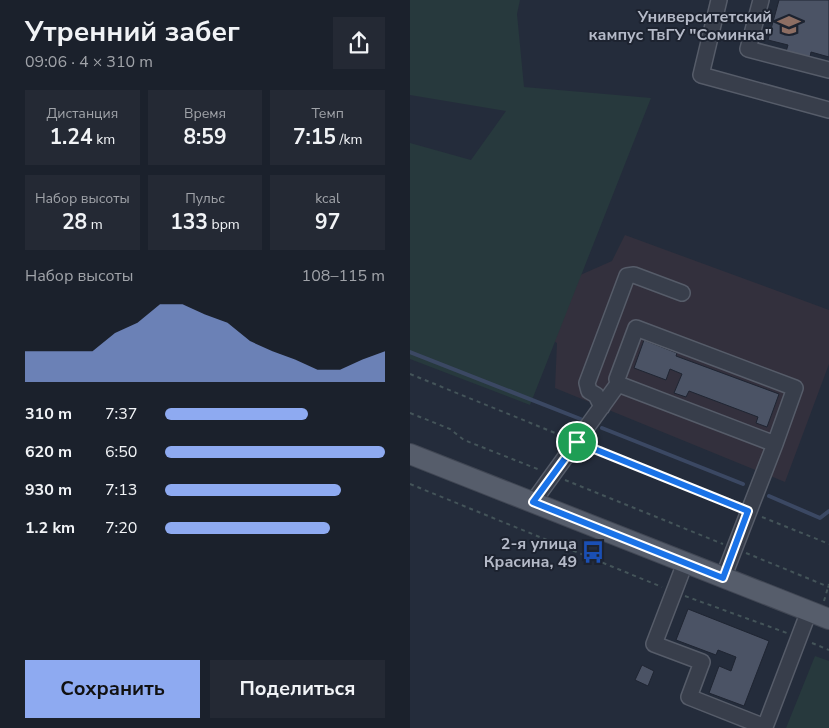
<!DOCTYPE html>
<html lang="ru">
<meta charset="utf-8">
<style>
:root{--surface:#1b212c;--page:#242934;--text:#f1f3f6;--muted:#a0a3a9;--accent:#8eaaf1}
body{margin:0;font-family:"Nunito Sans",sans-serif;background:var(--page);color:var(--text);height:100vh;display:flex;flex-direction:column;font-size:19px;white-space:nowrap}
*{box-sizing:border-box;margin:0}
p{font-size:16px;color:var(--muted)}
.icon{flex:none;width:28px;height:28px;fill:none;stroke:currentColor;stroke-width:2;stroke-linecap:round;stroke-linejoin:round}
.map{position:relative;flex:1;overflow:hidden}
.drawer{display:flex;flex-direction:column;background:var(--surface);width:410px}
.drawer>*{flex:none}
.pin{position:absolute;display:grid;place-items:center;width:42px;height:42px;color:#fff;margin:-21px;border:2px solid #fff;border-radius:50%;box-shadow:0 1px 5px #0007}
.round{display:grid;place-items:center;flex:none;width:52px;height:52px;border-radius:0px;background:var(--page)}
.overview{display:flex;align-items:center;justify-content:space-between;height:85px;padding:0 25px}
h1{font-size:28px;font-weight:700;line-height:38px}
.stats{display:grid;grid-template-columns:repeat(3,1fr);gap:8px;height:85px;padding:5px 25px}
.stats div{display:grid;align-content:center;border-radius:0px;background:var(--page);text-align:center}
.stats b{font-size:21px;font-weight:700}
.stats small{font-size:14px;font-weight:400}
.stats p{font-size:14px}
.chart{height:140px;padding:10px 25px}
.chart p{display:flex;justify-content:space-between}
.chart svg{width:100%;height:90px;margin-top:5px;fill:var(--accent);opacity:.7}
.cta{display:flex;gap:10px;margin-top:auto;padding:10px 25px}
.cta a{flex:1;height:58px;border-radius:0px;background:var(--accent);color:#111;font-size:20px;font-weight:700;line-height:58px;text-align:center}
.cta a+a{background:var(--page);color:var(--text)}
ul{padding:0 25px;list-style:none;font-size:16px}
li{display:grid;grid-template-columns:80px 60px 1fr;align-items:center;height:38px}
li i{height:12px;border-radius:6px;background:var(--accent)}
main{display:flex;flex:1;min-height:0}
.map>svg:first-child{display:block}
</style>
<main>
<section class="drawer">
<div class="overview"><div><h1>Утренний забег</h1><p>09:06 · 4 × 310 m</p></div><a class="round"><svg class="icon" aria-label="share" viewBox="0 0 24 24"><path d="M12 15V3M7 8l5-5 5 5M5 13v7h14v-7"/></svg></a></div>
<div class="stats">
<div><p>Дистанция</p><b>1.24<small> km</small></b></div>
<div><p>Время</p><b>8:59</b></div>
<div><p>Темп</p><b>7:15<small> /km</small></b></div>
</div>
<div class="stats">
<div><p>Набор высоты</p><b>28<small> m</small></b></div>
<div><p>Пульс</p><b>133<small> bpm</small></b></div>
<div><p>kcal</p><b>97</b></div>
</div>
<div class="chart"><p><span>Набор высоты</span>108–115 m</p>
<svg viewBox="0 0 160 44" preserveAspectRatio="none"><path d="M0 44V29L10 29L20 29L30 29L40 20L50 15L60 6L70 6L80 11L90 15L100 24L110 29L120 33L130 38L140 38L150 33L160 29V44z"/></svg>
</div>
<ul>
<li><b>310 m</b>7:37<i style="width:65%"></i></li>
<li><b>620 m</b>6:50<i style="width:100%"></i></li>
<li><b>930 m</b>7:13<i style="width:80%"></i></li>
<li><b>1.2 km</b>7:20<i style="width:75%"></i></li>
</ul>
<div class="cta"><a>Сохранить</a><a>Поделиться</a></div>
</section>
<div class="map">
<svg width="419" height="728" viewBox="0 0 419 728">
<rect width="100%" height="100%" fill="#242c3b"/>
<path fill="#33303d" d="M215,235l204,75v54l-44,118 -230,-94 2,-45 -12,-7 33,-60 34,-15z"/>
<path fill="#27393d" d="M0,0h110l-3,14 7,73 127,11 -121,307 -120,-46v-216l61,17 35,-49 -96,-16z
M405,656l14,5v67h-43z"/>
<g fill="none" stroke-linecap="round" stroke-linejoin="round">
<path stroke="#3b4863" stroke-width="4" d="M0,352l173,68
M192,428l141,56
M359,496l51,22 9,-7"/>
</g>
<path fill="#4b5365" stroke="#1f2532" d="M369,0h50v57l-18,-5 -2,10 -24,-7 3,-10 -20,-5z
M234,340l33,13 -1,3 103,38 -12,33 -11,-4 2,-6 -69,-26 -3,6 -12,-4 8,-19 -12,-5 -4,11 -32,-12z
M278,609l81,32 -25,65 -35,-13 10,-27 12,5 5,-14 -18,-7 -2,5 -40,-15z
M232,665l12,6 -6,15 -13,-6z"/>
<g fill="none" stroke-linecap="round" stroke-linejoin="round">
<defs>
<path id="minor" d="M309,0l-18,75 128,35
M351,0l-13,49 81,21
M208,384l-1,-5 19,-51 159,60 -20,56
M192,407l-6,-12 -7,-4 -2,-8 40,-107 7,-1 48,18
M123,502l85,-118 157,60 -52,134
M275,563l-31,81 48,18 -13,35 76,30 44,-116"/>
<path id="major" d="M0,454l419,165"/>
</defs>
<use href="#minor" stroke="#565c69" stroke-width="18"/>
<use href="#major" stroke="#414754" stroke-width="22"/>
<path stroke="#445459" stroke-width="2" stroke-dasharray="4 4" stroke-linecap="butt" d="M0,374l155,63
M0,413l40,16 14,11 76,30
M180,447l146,59
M155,480l158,64
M0,484l252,103
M352,517l67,27
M336,553l83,34
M275,596l102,37
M414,601l5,-17
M402,643l17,7"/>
<use href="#minor" stroke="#383e4b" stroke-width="15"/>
<use href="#major" stroke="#565d6b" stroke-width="20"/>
</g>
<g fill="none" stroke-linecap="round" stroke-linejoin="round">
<defs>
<path id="route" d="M167,442l171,69 -25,67 -190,-76z"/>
</defs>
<use href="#route" stroke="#fff" stroke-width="10"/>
<use href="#route" stroke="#1a73e8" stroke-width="6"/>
</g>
<defs>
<symbol id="university-bare" viewBox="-9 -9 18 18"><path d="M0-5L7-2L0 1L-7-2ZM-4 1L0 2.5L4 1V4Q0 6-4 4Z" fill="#8d6e63" stroke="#1d2330" stroke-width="2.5" paint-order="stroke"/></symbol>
<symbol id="bus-bare" viewBox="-9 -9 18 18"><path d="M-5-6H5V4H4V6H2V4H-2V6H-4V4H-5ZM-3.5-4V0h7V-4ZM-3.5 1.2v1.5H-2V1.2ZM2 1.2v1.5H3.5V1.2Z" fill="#1a4fb4" stroke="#1d2330" stroke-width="2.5" paint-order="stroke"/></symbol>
</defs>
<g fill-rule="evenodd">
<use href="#university-bare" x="363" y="9" width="32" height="32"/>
<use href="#bus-bare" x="167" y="536" width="32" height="32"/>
</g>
<g text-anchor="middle" stroke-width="4" stroke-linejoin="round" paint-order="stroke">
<g font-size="16" font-weight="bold" fill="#b4b9c7" stroke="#1d2330" text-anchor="end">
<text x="362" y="22">Университетский<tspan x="362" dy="18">кампус ТвГУ "Соминка"</tspan></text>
<text x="167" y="549">2-я улица<tspan x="167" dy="18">Красина, 49</tspan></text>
</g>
</g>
</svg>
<div class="pin" style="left:167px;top:442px;background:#1e9e55"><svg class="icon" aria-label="arrive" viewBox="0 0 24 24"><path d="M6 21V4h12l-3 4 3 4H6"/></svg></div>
</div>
</main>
